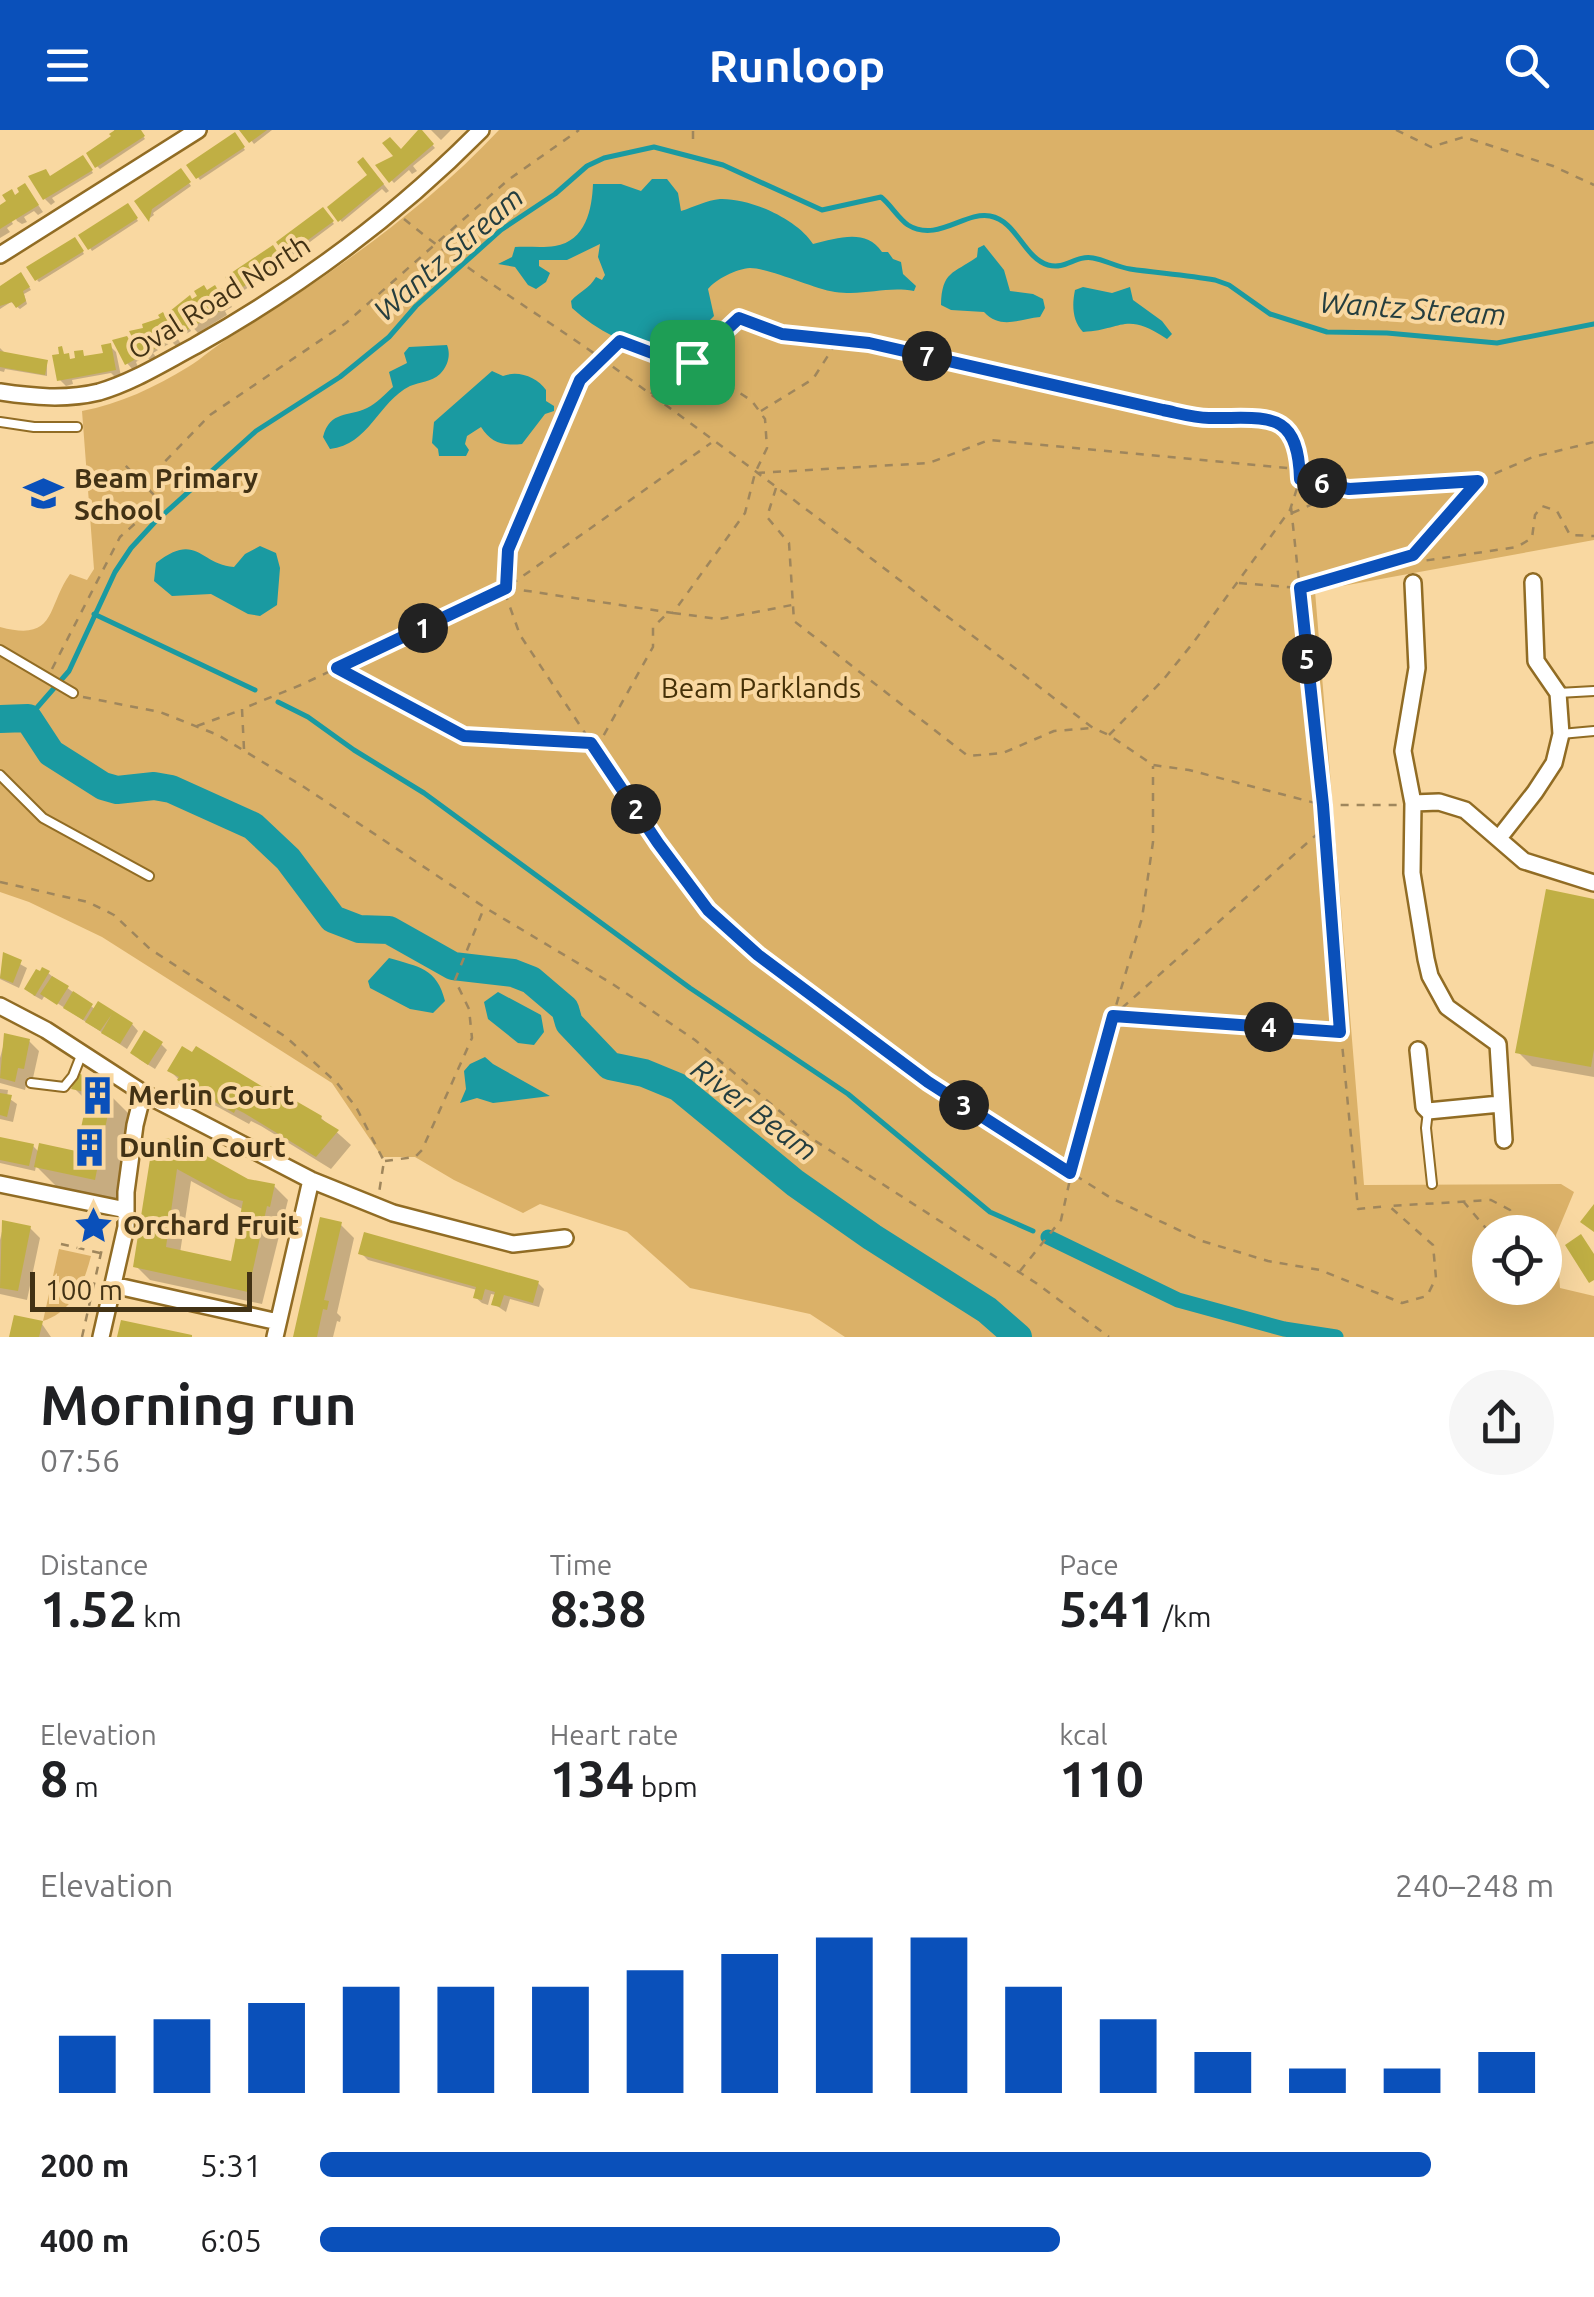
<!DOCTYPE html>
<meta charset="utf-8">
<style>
:root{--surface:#fff;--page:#f6f6f6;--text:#202124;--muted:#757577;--accent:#0a50ba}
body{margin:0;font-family:Ubuntu,sans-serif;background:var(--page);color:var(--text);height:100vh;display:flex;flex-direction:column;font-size:38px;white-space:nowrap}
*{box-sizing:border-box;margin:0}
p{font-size:32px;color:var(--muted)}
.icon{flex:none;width:55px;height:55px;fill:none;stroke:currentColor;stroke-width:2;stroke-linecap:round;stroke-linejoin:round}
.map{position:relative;height:1207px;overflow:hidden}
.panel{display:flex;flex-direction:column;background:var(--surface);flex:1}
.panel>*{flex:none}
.fabs{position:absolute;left:1472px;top:1085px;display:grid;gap:20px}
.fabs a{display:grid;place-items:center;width:90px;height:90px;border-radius:50%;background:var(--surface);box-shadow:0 10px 40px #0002;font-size:50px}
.scale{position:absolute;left:30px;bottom:25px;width:222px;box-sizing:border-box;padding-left:10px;border:5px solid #423215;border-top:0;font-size:28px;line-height:35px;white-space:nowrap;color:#423215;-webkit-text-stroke:8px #f9d8a1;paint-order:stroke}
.pin{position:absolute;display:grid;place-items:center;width:85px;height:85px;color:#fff;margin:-42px;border-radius:20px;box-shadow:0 5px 15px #0006}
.km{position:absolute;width:50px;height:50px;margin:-25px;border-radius:50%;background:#222;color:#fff;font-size:28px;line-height:50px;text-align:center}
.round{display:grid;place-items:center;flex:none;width:105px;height:105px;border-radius:52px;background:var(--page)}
.summary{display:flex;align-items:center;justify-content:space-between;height:170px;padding:0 40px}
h1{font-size:55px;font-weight:700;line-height:75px}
.figures{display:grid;grid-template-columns:repeat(3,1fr);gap:15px;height:170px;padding:10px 40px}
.figures div{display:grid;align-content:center}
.figures b{font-size:50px;font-weight:700}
.figures small{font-size:28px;font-weight:400}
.figures p{font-size:28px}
.chart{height:280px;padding:20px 40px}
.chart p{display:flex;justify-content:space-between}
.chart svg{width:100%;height:180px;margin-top:10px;stroke:var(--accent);stroke-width:6}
ul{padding:0 40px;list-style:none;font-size:32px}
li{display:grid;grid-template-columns:160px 120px 1fr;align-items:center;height:75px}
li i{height:25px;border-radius:12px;background:var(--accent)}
header{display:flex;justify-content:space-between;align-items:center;height:130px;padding:0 40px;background:var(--accent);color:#fff;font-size:45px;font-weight:700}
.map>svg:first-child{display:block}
</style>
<header><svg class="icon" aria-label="menu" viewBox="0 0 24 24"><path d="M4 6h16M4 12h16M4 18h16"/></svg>Runloop<svg class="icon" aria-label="search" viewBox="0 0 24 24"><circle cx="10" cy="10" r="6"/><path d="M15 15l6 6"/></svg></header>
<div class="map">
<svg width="1594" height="1207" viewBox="0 0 1594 1207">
<rect width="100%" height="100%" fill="#f9d8a1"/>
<path fill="#dbb168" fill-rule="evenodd" d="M499,0h1095v410l-279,51 49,594 197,-1 13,8 -18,43 4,53 34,8v41h-749l-35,-23 -120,-26 -63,-56 -87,-28 -17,9 -69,-33 -39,-23h-33l-50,-74 -230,-146 -73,-35 -29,-10v-265c57,15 46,-19 70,-53l17,6 7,-11 -12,-158c37,-7 74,-24 106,-44 15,-9 28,-22 44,-31 95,-59 190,-124 267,-206zM1490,1102h55v56h-55z
M59,1119l32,7c-7,28 -19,56 -48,65z"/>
<path fill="#1a9aa1" d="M652,49h15l11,14 3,18c13,-4 26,-11 39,-12 30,-1 77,20 93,45 25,-6 53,-16 69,8h6l5,7 8,3 2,12 13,12 -2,5c-29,-5 -47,5 -79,1 -23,-4 -66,-24 -85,-24 -14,1 -34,11 -42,21l6,27 -13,13 -39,24c-34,-7 -65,-22 -90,-45l-1,-7c9,-10 18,-12 25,-24l6,3 3,-5 -7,-18 2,-13 -33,16h-28v6l11,7 -4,9 -10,7 -8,-4 -13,-18 -17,-3 14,-7 3,-10c13,-1 27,1 40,-1 31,-5 37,-37 38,-62h28l20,7z
M984,115l20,25 6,21 23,3 10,5 2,9 -5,9c-21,2 -39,13 -56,-5l-33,-2 -10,-5c1,-34 12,-31 36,-48l1,-9z
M1083,157l29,6 18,-6 3,13 29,21 10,13 -5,5c-42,-28 -44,-9 -84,-7 -11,-11 -11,-28 -8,-42z
M447,215c4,10 1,21 -7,29 -9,8 -20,8 -30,12 -32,16 -41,59 -80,63l-7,-12c7,-27 26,-20 44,-29 9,-4 18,-14 26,-21l-4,-15 18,-9 -3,-10 5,-6z
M492,241l11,5c15,-6 34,1 43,14v11l8,5v5l-9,3 -23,30c-19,2 -31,-1 -41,-17l-14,9 -2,8 4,6 -3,6h-27l-1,-7 -6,-6 2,-21z
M260,416l16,7 4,15 -3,37 -17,11 -12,-2 -37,-20 -39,2 -18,-15 2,-18c41,-32 44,2 78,4l11,-13z
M389,828c30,9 48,10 56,43l-12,12 -23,-4 -40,-21 -2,-7z
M498,862l43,23 3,17 -10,13 -16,-2 -30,-24 -4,-17z
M485,927l8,7 57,32 -57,7 -16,-5 -17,5 6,-14 -2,-18 6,-7z"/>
<path fill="#0003" fill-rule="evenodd" d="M114,0h25l6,9 -45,30 -3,-3 17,-29z
M243,0h29l-18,14z
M431,0h20l-10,10z
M421,2l14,16 -22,18 4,5 -5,3 -3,-4 -15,13 -14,-16 21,-15z
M235,6l10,14 -45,30 -10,-14z
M85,30l8,13 -41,25 3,4 -4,3 -6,-6 5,-20z
M369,36l20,25 -3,2 -4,-4 -40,33 -12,-14 41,-33z
M181,41l10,15 -38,27 1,2 -4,3 -12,-16z
M25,56l18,26 -5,3 -4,-4 -10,6 3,5 -5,2 -5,-3 -12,-25 8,3z
M3,76l10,18 -6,4 3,4 -10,6v-30z
M130,78l8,13 -46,30 -2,-3z
M323,80l11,14 -44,33 -11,-14z
M77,112l7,12 -45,28 -2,-2z
M275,120l8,14 -43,29 -3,-3z
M23,147l8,13 -7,4 3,10 -7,5 -9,-7 -11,7v-21z
M204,158l4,4 7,-4 4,5 3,-2 10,16 -7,4 2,4 -29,18 -11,-12 4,10 -5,3 -13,-22 16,-14 3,3 8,-4 -3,-5z
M163,185l18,29 -5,2 -4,-4 -19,11 3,4 -6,3 -11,-11 4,9 -7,4 2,5 -5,3 -6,-7 3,-20z
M110,216l6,6 5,24 -6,1 -4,-4 -39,7 1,4 -7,2 -6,-6 9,-18 9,-2 4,-8 3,7 20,-4z
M0,218l7,7 40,7v14l-42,-7 -1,3 -4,-1z
M1594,772v175l-62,-11 -14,-14z
M4,825l23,13 -8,20 -19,-9z
M48,843l48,37 3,-6 33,20 6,7 -11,18 -82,-54 -3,5 -9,-5z
M6,906l23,5 10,10 -6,27 -5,-1 -3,13 -25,-7v-25z
M161,914l6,6 -12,19 -16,-10z
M170,941l151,47 30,27 -20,24 -70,-43 -10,-5 -2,3 -55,-30z
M74,958l36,7 21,21 -15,83 -59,-12 -21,-21 -1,5 -35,-8v-24l33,7 6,6 39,1 11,-50z
M0,959l8,1 -1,7 10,7 -4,18 -13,-3z
M156,1017l92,34 26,5 14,14 -26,104 -112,-24 -14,-14zM191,1051l53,29 -11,54 -53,-11z
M4,1093l26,5 10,10 -13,62 -27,-6v-54z
M340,1094l14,14 -17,75 4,4 -1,5 -3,-1 -4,16h-37z
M361,1123l177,30 6,6 -5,18 -29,-8 -4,13 -12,-8 2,-9 -5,-1 -3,11 -6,-2 -7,-6 2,-7 -109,-30z
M42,1194l9,13h-39z"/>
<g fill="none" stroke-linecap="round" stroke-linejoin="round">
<path stroke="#1a9aa1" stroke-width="5" d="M94,484l161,76
M278,572l30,15 46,33 70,43 266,195 158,106 142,118 43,19
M28,588l41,-47 46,-99 16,-24 23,-25 102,-92 84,-54 49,-40 27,-31 85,-76 54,-36 32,-28 17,-8 50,-11 69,18 99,45 59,-13c10,8 17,21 27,28 29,18 57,-14 82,-9 27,5 33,41 58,49 18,5 27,-10 45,-7 12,2 24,9 37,11 28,4 56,6 85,11l14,5 41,29 57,18 60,1 110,10 97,-19"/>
<path stroke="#1a9aa1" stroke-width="15" d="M1048,1107l130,63 106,29 52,8"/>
<path stroke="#1a9aa1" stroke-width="28" d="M0,589l28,-1 23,35 52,33 14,4 37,-4 17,3 82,37 35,33 45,60 26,10 30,1 64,36 60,7 18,7 34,29 4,14 41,43 34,7 34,14 117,96 77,54 115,73 31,27"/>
</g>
<path fill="#c0af44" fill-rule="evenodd" d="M115,0h26l4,6 -50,32 -9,-15 25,-17 -2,-2z
M239,0h28l-18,13z
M418,0h4l12,14 -45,39 -14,-18 18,-9 -11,-13 8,-6 11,12z
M235,2l10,15 -49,32 -10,-14z
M83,25l10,15 -50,30 -15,-24 18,-7 4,7z
M363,27l21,27 -46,38 -11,-15 40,-32 -10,-13z
M181,38l10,14 -39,27 -3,13 -15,-21z
M25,53l14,22 -39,24v-24l6,-4 -4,-6 10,-6 3,6 4,-3 -2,-4z
M128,73l10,15 -50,32 -10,-15z
M323,77l11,14 -48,35 -10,-14z
M75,107l9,14 -49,30 -9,-14z
M273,115l10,16 -48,31 -10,-15z
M21,142l9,15 -7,4 3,10 -10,7 -4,-6 -12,4v-20z
M204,155l3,5 8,-5 3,5 4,-2 10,16 -50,29 -12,-22 20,-16 2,4 5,-3 -3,-5z
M163,182l13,25 -51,28 -13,-25 15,-4 3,5 3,-2 -4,-8 14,-3 -1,-4 18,-6 -2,-3z
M111,213l5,27 -59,11 -5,-26 7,-1 -1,-7 4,-1 2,8 5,-1 1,6 5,-1 -1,-7 9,-1 1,6 19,-3 -2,-8z
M0,221l48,9 -3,15 -45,-8z
M1546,759l48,10v150l-3,18 -76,-14z
M3,822l19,8 -9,23 -13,-5z
M42,837l8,4 -15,25 -11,-7 12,-20 4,2z
M52,846l17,10 -12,19 -17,-11z
M73,861l20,13 -10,16 -20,-12z
M98,871l35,22 -13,21 -19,-11 11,-19 -12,17 -15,-9z
M144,900l19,12 -15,23 -18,-12z
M4,903l26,6 -6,30 -6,-1 -3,14 -15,-4z
M182,916l10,6 4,-6 72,44 2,-4 52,30 -1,3 18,11 -23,27 -72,-44 -8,-4 -2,4 -57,-33 2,-3 -12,-6z
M78,943l10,4v-2l24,18 -17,87 -61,-13 5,-24 37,8 11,-51 -3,-1 1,-7 -14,-3z
M0,963l12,2 -5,22 -7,-2z
M0,1007l34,7 -5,22 -29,-6z
M167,1008l18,6 63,35 27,5 -5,23 -3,-1 -19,86 -115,-25 18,-114 9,-13zM177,1039l53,29 13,3 -12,60 -65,-14z
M1594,1074v28l-14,-10z
M320,1087l22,5 -18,78 5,1 -2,9 -4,-1 -6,28h-24z
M2,1090l29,6 -13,65 -18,-3z
M364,1102l175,49 -6,22 -29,-8 -4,12 -9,-2 4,-13 -10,-3 -3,11 -9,-2 3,-11 -118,-33z
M1581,1104l13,20v26l-5,3 -24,-38z
M14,1185l29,6 -4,16h-30z
M121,1190l71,15v2h-75z"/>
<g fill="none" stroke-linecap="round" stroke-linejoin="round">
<defs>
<path id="service" d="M0,292l34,5h43
M0,520l73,43
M1558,563l36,-2
M1561,604l33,-3
M0,645l43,43 106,58
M31,953l33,4 9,-11 9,-23
M1428,981l-2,17 6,56"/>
<path id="minor" d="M0,125l198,-125
M0,262c33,5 66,8 99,0 34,-10 64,-29 96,-46 103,-58 203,-132 286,-216
M1413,453l4,85 -14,83 10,52 -1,70 14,86 4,17 17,31 51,37 6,96
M1413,673l26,-1 26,8 59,51 70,22
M1499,708l36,-46 19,-29 7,-29 -3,-41 -22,-32 -3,-79
M0,876l46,24 97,63 168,87 82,33 120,31 52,-6
M1418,920l6,57 4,4 72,-7
M0,1054l126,26
M113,1155l165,37
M101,1207l25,-110v-35l9,-67 8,-32
M275,1207l36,-157"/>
</defs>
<use href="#service" stroke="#916c24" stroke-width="12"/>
<use href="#minor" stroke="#916c24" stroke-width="20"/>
<path stroke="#9f865c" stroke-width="2.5" stroke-dasharray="8 8" stroke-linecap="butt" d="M1396,0l35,17 33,-10 89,29 41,19
M693,9v-9
M404,89c63,52 132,93 198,140 166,119 329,245 491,369l16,7 44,30 36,5 134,35h74
M651,264l25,-34
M761,281l52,-32 25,-39
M757,343l172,-10 60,-23 309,29
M1480,350l53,-23 61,-15
M143,354l67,-69 136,-92 162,-143 71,-50
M776,358l-9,29 22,26 5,78 174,135 35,-3 51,-22 38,-3
M1291,377l32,298 18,227 -228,-16 212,-189
M1292,383l56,-24
M1396,430l6,4 115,-17 15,-9 3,-23 7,-9 15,5 13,24 24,1
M1239,453l61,5 113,-33 65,-74 -129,8 -48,-10
M508,458l165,25 72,-100 10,-40 12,-25 -2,-29 -13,-18 -60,-39
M673,483l46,6 73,-14
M52,539l68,-132 36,-32v-8l-33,-34
M339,539l125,67 125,7
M83,567l77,15 58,23 86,52 180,120 127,76 84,57 119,100 222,143 73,54
M197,596l44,-16
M1109,605l54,-55 30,-37 97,-133 10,-31 -1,-24 -10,-24 -18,-13h-66l-42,-8 -294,-67 -87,-8 -43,-17 -47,44 -32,-6 -40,-15 -39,39 -73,171 -2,45 14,39 138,208 50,67 50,45 170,127 183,116 91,43 66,20 52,9 82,33 25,-7 9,-18 -3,-33 -44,-39 102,-6 19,10 8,22
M244,619l-2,-40 61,-25 203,-96 205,-145
M596,619l57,-102v-20l15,-14
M0,752l88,20 26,13 36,34 136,88 51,46 19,24 28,54 -5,32
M1341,903l17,176 30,-3
M385,1031l30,-4 7,-7 50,-112 -3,-29 -14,-29 29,-72
M1463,1071l27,32
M61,1114l39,9
M1020,1141l41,-51 25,-113 56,-189 11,-76v-76
M82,1207l26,-115"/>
<use href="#service" stroke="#fff" stroke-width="8"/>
<use href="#minor" stroke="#fff" stroke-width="15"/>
</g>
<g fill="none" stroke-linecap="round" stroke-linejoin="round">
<defs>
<path id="route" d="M739,188l43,16 87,9 294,67c15,3 31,8 46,8 56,1 89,-11 91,61l49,10 129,-8 -65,74 -113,33 23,217 17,227 -227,-16 -43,157 -142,-91 -170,-127 -50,-45 -50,-67 -67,-100 -127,-7 -127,-68 169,-80 2,-38 72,-170 40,-39 40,15 32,6z"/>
</defs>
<use href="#route" stroke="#fff" stroke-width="20"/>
<use href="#route" stroke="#0a50ba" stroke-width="12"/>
</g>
<defs>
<symbol id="school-bare" viewBox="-9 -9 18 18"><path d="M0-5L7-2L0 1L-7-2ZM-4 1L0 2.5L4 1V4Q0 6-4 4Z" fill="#0a50ba" stroke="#f9d8a1" stroke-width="2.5" paint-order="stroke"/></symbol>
<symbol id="building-bare" viewBox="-9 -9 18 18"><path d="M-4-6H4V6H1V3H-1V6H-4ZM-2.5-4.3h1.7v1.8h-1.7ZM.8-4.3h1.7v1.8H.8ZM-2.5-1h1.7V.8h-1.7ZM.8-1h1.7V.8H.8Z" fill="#0a50ba" stroke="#f9d8a1" stroke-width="2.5" paint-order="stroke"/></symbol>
<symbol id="sight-bare" viewBox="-9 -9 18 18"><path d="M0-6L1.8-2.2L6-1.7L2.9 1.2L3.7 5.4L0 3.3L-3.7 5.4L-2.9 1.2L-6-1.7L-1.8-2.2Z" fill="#0a50ba" stroke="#f9d8a1" stroke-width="2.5" paint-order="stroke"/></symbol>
</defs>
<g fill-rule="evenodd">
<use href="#school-bare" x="16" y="336" width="55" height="55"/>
<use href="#building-bare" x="70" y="938" width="55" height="55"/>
<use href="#building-bare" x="62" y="990" width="55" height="55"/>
<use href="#sight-bare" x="66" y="1068" width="55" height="55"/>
</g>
<g text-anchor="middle" stroke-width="8" stroke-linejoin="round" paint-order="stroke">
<g font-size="28" fill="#423215" stroke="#f9d8a1">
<text transform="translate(219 167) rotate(-32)" y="10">Oval Road North</text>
</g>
<g font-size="28" font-weight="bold" fill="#423215" stroke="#f9d8a1" text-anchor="start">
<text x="74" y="358">Beam Primary<tspan x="74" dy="32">School</tspan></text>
<text x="128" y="975">Merlin Court</text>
<text x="119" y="1027">Dunlin Court</text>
<text x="123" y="1105">Orchard Fruit</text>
</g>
<g font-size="28" fill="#453006" stroke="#f9d8a1">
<text x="761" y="568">Beam Parklands</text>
</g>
<g font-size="30" font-style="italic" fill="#253e3f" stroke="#f9d8a1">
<text transform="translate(449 124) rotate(-41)" y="10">Wantz Stream</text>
<text transform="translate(1413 179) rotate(4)" y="10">Wantz Stream</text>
<text transform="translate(754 980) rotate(37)" y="10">River Beam</text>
</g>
</g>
</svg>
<div class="fabs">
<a><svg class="icon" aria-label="locate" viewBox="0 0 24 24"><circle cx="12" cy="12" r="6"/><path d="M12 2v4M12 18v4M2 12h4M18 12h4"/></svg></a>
</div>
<div class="scale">100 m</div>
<div class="pin" style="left:692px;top:232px;background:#1e9e55"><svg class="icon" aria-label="arrive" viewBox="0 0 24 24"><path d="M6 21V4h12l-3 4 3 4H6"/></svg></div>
<b class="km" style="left:423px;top:498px">1</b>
<b class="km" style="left:636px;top:679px">2</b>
<b class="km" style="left:964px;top:975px">3</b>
<b class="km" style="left:1269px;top:897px">4</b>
<b class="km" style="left:1307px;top:529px">5</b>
<b class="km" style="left:1322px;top:353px">6</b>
<b class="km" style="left:927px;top:226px">7</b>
</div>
<section class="panel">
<div class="summary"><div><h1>Morning run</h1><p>07:56</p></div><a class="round"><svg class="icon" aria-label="share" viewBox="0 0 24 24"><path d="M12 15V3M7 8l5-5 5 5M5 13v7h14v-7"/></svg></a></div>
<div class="figures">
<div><p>Distance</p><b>1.52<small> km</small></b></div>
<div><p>Time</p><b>8:38</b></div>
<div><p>Pace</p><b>5:41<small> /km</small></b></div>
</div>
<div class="figures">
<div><p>Elevation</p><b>8<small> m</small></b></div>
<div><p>Heart rate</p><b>134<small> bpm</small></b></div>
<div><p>kcal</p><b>110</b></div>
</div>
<div class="chart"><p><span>Elevation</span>240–248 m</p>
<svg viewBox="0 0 160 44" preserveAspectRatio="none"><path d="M5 44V30M15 44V26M25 44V22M35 44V18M45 44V18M55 44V18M65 44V14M75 44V10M85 44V6M95 44V6M105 44V18M115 44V26M125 44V34M135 44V38M145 44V38M155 44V34"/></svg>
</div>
<ul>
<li><b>200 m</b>5:31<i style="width:90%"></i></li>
<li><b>400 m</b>6:05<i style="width:60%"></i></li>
</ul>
</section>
